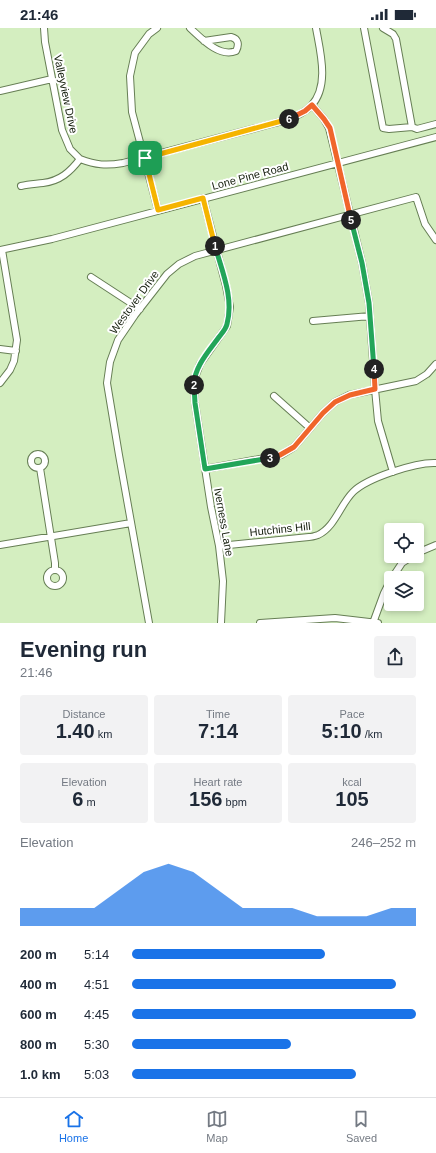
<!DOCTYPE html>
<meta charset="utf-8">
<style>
:root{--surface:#fff;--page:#f2f2f3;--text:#1f2937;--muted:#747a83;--line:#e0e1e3;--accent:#1a73e8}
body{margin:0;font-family:Arial,sans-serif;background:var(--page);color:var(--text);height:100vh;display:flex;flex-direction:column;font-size:15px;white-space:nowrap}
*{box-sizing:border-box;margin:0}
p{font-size:13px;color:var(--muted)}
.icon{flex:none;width:22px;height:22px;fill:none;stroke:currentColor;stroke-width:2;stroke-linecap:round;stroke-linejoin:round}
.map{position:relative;height:595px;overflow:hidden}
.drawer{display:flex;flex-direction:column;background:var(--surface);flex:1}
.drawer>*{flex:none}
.tools{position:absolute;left:384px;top:495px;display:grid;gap:8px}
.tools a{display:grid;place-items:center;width:40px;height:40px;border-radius:4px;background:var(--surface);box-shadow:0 2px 6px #0003;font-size:20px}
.pin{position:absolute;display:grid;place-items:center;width:34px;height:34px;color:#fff;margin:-17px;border-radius:8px;box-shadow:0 2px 6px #0006}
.km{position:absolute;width:20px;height:20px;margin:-10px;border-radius:50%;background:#222;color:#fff;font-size:11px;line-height:20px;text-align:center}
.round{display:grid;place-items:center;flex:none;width:42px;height:42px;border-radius:4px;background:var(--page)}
.overview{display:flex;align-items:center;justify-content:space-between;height:68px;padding:0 20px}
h1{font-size:22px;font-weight:600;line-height:30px}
.figures{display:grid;grid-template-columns:repeat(3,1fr);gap:6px;height:68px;padding:4px 20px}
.figures div{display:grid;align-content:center;border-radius:4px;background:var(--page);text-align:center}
.figures b{font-size:20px;font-weight:600}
.figures small{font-size:11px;font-weight:400}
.figures p{font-size:11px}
.chart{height:112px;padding:8px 20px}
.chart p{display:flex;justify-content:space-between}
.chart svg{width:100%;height:72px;margin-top:4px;fill:var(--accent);opacity:.7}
ul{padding:0 20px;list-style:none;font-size:13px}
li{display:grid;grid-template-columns:64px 48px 1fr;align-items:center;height:30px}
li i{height:10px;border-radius:5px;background:var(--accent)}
.status{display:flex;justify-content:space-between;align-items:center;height:28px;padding:0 20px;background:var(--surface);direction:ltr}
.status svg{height:11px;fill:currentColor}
.dock{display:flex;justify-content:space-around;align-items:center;height:56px;border-top:1px solid var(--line);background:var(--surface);font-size:11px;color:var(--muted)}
.dock a{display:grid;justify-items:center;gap:2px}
.dock .active{color:var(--accent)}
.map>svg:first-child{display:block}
</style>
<div class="status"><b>21:46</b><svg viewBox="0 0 49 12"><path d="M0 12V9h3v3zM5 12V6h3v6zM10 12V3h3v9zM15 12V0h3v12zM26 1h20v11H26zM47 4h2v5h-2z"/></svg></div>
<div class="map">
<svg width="436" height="595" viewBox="0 0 436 595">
<rect width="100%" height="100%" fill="#d4eec0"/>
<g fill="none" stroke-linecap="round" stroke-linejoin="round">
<defs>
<path id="minor" d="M44,0l1,14 17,88 8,19 10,10
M157,0l-8,6 -14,19 -5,23 2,36 26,98
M190,0c11,10 29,30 46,23 3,-6 3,-12 -5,-14l-27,4
M364,0l19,100 6,1 23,-2 5,2 19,-5
M383,0l10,6 3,5 16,88
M0,63l52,-12
M312,77l12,14 5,9 33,135 7,40 6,86 3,32 15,51
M21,158c8,-2 14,-2 22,-3 17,-2 27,-11 37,-24 16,6 26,7 43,4l152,-40c13,-3 27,-8 36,-17 19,-20 9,-55 5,-78
M203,170l23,88 4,21 -3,19 -27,38 -6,16 1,23 16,104 8,39 4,35 -2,42
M0,222l52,-11 384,-102
M91,249l49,32
M313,293l57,-5
M0,321l16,2
M0,355l10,-13 4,-9 3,-21 -15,-90
M274,368l36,32
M31 433a7 7 0 1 1 14 0a7 7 0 1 1-14 0Z
M40,440l15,95v7
M205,441l76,-14 13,-8 29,-34 12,-11 14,-7 67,-14 11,-7 9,-10
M0,517l131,-22
M219,518l90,-9c3,0 6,-1 9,-2 17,-8 22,-30 35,-43 14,-14 63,-30 83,-29
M417,525l19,-8
M47 550a8 8 0 1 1 16 0a8 8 0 1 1-16 0Z
M392,550l10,-15 11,-7
M149,595l-30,-168 -12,-72 3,-21 8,-22 17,-25 32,-41 12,-10 16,-8 221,-59 9,27 11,16
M260,595l75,-5 43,5
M373,595l11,-30 7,-14"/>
</defs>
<use href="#minor" stroke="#667e54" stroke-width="8"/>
<use href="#minor" stroke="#fff" stroke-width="6"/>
</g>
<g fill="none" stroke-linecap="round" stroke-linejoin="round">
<defs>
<path id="split-1" d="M145,130l13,52 45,-12 12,48"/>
<path id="split-2" d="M194,357c0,-18 15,-34 25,-48 3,-4 7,-8 8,-13 7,-26 -5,-53 -12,-78"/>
<path id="split-3" d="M194,357l1,18 10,66 65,-11"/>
<path id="split-4" d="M270,430l10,-3 14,-8 29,-34 12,-11 15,-7 25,-6 -1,-20"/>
<path id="split-5" d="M351,192l11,43 7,40 5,66"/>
<path id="split-6" d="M289,91l16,-8 7,-6 12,14 6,9 21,92"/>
<path id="split-7" d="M145,130l144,-39"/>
</defs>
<use href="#split-1" stroke="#fff" stroke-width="8"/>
<use href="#split-2" stroke="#fff" stroke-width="8"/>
<use href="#split-3" stroke="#fff" stroke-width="8"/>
<use href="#split-4" stroke="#fff" stroke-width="8"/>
<use href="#split-5" stroke="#fff" stroke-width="8"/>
<use href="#split-6" stroke="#fff" stroke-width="8"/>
<use href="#split-7" stroke="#fff" stroke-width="8"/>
<use href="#split-1" stroke="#f5b400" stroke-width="5"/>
<use href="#split-2" stroke="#22a559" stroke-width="5"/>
<use href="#split-3" stroke="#22a559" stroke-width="5"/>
<use href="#split-4" stroke="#f0652b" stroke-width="5"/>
<use href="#split-5" stroke="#22a559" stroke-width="5"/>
<use href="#split-6" stroke="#f0652b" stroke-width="5"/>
<use href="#split-7" stroke="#f5b400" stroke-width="5"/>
</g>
<g text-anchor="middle" stroke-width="4" stroke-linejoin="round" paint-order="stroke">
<g font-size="11" fill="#151e0d" stroke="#fff">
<text transform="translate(66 66) rotate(78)" y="4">Valleyview Drive</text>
<text transform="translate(250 148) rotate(-15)" y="4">Lone Pine Road</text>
<text transform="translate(134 274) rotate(-54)" y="4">Westover Drive</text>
<text transform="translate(224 494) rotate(80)" y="4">Iverness Lane</text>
<text transform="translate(280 501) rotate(-6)" y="4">Hutchins Hill</text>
</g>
</g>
</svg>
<div class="tools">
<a><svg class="icon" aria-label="locate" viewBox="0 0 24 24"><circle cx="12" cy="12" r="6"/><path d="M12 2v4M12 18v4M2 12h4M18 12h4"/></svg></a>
<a><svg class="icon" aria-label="layers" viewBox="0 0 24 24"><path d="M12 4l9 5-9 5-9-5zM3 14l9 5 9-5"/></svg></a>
</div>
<div class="pin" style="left:145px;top:130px;background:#1e9e55"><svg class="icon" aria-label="arrive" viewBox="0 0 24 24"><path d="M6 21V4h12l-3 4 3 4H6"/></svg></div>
<b class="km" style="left:215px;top:218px">1</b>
<b class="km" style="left:194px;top:357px">2</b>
<b class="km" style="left:270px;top:430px">3</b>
<b class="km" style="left:374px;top:341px">4</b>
<b class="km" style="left:351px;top:192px">5</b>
<b class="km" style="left:289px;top:91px">6</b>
</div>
<section class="drawer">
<div class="overview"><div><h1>Evening run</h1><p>21:46</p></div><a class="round"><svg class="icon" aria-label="share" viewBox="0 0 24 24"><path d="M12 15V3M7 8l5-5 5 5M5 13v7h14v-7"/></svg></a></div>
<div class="figures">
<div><p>Distance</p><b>1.40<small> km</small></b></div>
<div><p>Time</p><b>7:14</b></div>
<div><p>Pace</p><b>5:10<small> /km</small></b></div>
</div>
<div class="figures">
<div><p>Elevation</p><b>6<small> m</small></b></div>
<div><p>Heart rate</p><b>156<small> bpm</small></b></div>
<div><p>kcal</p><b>105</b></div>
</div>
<div class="chart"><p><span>Elevation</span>246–252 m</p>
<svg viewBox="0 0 160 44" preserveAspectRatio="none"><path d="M0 44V33L10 33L20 33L30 33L40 22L50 11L60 6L70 11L80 22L90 33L100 33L110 33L120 38L130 38L140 38L150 33L160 33V44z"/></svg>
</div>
<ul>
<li><b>200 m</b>5:14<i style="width:68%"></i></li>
<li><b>400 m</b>4:51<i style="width:93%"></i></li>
<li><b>600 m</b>4:45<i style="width:100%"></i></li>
<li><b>800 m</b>5:30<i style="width:56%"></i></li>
<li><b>1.0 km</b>5:03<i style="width:79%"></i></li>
</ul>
</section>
<nav class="dock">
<a class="active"><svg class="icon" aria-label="home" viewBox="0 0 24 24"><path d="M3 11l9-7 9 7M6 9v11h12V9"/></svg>Home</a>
<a><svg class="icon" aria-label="map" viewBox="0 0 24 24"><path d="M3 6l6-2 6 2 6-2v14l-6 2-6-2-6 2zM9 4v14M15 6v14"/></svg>Map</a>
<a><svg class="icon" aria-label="saved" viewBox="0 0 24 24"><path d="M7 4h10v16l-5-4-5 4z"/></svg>Saved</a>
</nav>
